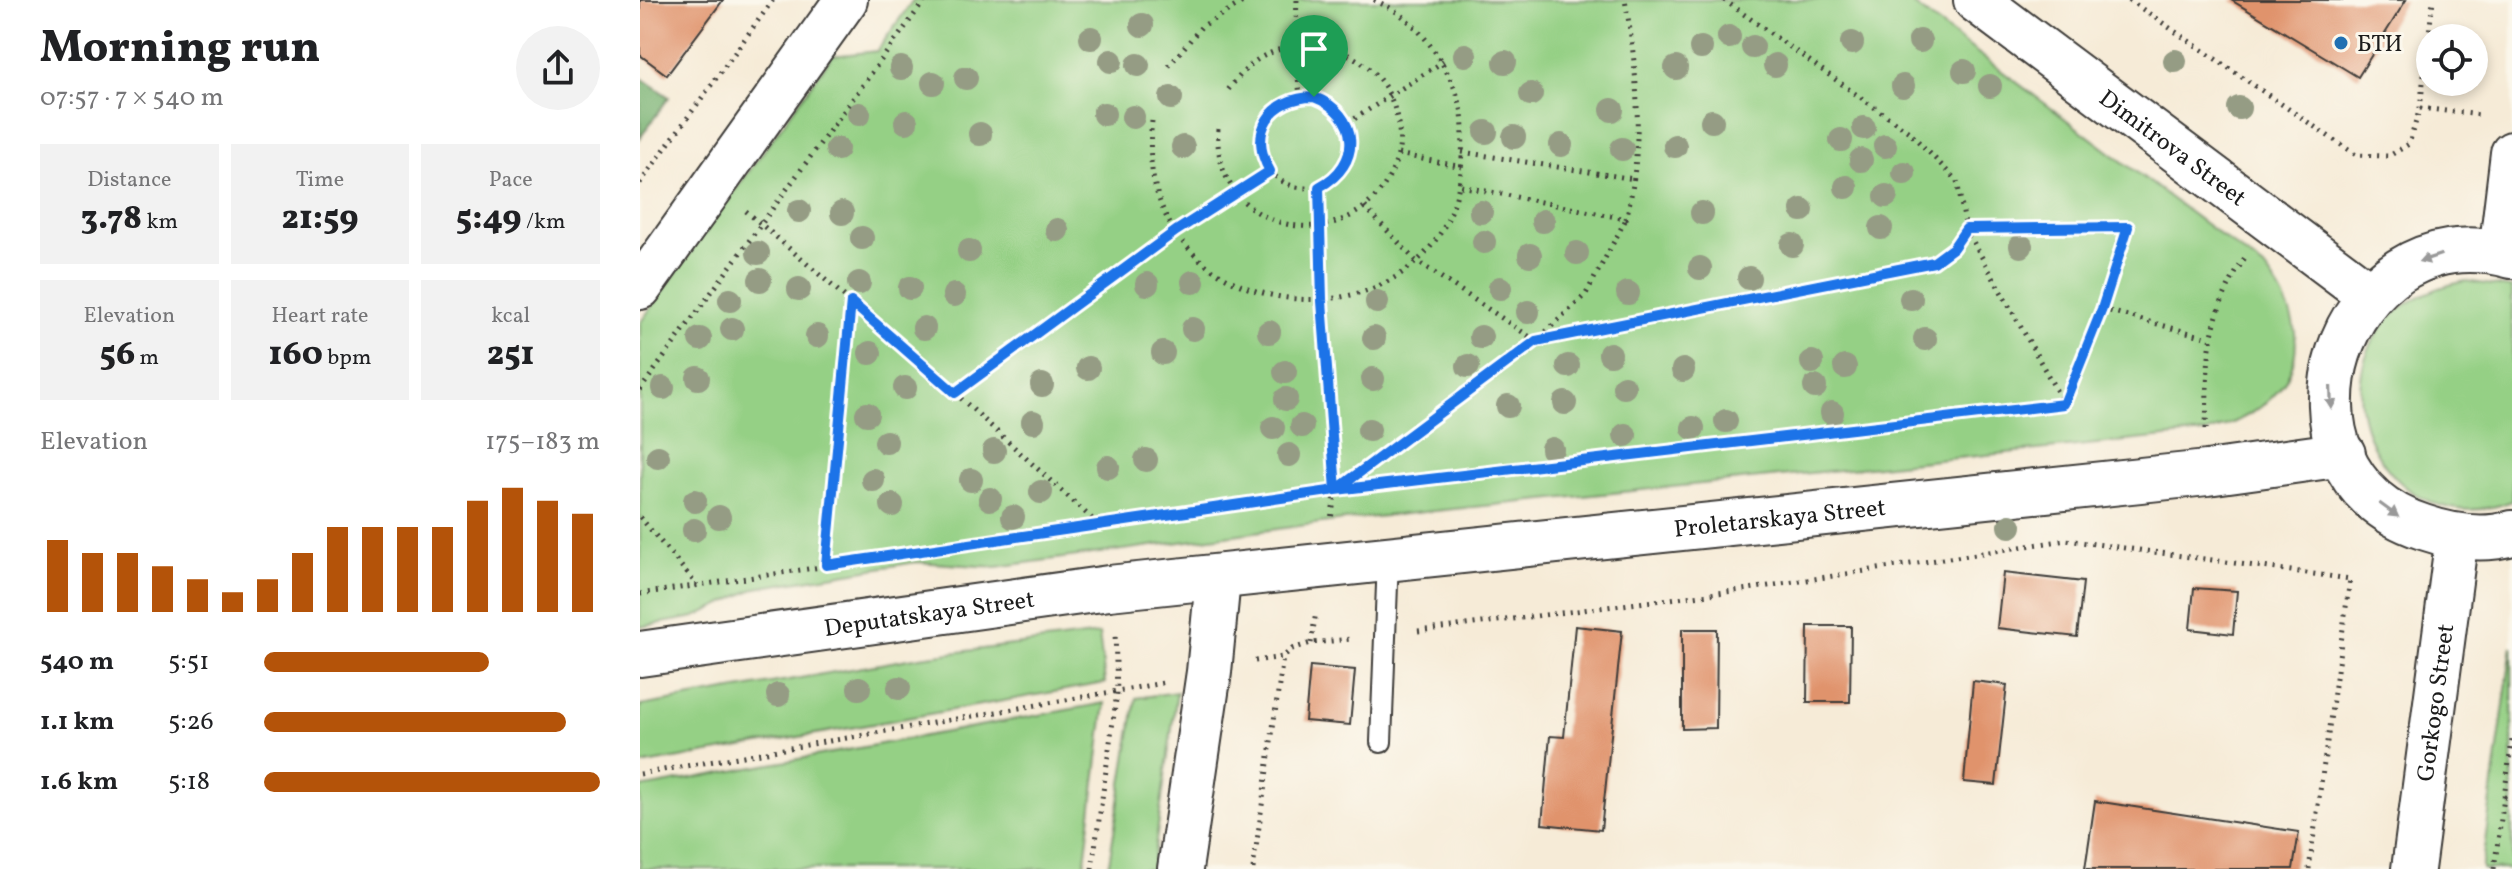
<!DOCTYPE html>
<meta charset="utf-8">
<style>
:root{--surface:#fff;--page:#f2f2f2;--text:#202124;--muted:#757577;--accent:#b45309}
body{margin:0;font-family:Vollkorn,serif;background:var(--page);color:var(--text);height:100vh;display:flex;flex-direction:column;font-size:30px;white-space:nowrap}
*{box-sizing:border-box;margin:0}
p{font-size:26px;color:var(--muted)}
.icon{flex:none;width:44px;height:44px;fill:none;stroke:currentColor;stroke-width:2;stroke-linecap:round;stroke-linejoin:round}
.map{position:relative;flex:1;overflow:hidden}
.drawer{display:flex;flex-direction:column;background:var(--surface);width:640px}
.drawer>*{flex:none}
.fabs{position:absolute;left:1776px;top:24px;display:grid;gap:16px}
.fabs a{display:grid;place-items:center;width:72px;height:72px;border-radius:50%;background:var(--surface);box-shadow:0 4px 12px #0003;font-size:40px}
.pin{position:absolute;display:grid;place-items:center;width:68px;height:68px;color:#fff;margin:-82px -34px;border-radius:50% 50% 50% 0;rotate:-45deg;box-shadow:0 0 8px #0007}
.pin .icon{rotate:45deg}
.round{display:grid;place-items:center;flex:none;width:84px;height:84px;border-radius:42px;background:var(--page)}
.summary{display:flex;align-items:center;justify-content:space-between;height:136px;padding:0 40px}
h1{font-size:44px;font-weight:800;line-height:60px}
.stats{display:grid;grid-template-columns:repeat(3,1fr);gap:12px;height:136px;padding:8px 40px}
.stats div{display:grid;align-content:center;border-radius:0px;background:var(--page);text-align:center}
.stats b{font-size:34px;font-weight:800}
.stats small{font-size:22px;font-weight:400}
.stats p{font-size:22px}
.chart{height:224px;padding:16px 40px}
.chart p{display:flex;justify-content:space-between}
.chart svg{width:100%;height:144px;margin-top:8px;stroke:var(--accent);stroke-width:6}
ul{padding:0 40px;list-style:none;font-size:26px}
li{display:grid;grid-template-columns:128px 96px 1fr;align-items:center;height:60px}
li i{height:20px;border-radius:10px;background:var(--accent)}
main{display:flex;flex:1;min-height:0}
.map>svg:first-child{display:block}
</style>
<main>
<section class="drawer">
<div class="summary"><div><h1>Morning run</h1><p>07:57 · 7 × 540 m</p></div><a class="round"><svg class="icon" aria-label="share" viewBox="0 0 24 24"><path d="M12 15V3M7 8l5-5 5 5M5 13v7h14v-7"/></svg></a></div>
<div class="stats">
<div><p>Distance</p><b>3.78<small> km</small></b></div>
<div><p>Time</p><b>21:59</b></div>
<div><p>Pace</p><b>5:49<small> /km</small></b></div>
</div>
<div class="stats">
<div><p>Elevation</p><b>56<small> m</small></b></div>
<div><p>Heart rate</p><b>160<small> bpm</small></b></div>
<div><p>kcal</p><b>251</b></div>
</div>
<div class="chart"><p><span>Elevation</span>175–183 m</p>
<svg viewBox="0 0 160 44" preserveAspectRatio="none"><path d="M5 44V22M15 44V26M25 44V26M35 44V30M45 44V34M55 44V38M65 44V34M75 44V26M85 44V18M95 44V18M105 44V18M115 44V18M125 44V10M135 44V6M145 44V10M155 44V14"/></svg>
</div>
<ul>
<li><b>540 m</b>5:51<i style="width:67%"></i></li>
<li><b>1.1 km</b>5:26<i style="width:90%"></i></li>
<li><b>1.6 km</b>5:18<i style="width:100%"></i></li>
</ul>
</section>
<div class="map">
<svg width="1872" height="869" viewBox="0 0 1872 869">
<rect width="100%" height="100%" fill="#fbf7ec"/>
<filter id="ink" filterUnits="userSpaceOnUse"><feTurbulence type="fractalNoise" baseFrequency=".0125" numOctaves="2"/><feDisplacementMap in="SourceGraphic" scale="16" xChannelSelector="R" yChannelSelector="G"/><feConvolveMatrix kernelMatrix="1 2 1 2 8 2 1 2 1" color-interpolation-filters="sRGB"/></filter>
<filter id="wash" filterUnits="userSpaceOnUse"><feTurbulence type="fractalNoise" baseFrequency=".006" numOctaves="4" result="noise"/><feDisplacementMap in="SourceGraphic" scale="32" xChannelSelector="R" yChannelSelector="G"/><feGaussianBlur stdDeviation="1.8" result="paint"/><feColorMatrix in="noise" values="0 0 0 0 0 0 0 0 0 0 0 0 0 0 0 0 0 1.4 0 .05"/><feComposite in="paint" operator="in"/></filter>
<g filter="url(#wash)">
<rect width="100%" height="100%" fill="#f6ebd7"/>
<path fill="#95d085" stroke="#587650" stroke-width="2" d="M273,0h994l357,268c61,77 30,139 -59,165l-869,88 -340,46 -80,-5 -160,26 -61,29 -55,10v-304l192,-267 45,-5z
M1826,281l46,7v213c-143,57 -233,-184 -46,-220z
M459,634l6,49 -465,82v-59l280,-49z
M1872,646v223h-30v-5z
M537,692l-25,177h-44l28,-171z
M465,703l-21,166h-444v-81z"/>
<path fill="#78b272" stroke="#4a6747" stroke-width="2" d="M0,77l29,20 -29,41z"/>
<g id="blocks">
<path fill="#e0936c" d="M0,0h83l-56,75 -27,-20z
M1591,0h175l-48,77z
M1363,573l80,9 -6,55 -80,-9z
M1554,588l43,3 -4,43 -43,-5z
M935,626l47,5 -21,199 -59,-6 8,-88 14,1z
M1168,626h43l-1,76h-43z
M1042,629h35l-1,99 -34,1z
M670,666l45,4 -5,55 -45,-4z
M1333,681l34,4 -11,100 -32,-3z
M1455,801l204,31 -6,37h-208z"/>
</g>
</g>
<g filter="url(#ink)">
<use href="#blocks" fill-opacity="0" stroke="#3d3b38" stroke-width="2"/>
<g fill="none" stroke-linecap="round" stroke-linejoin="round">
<defs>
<path id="service" d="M741,742l7,-184"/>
<g id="minor">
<path d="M1860,253l12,-100"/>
<path d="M0,288l206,-288"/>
<path id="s1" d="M1773,869l44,-333"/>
</g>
<g id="secondary">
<path id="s2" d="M1336,0l394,295"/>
<path d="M1872,256c-176,-48 -257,216 -89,271 29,10 59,15 89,6"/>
<path id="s3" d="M0,654l469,-66 1098,-115 136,-19"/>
<path d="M540,869l29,-197 9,-93"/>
</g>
</defs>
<use href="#service" stroke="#3d3b38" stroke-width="24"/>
<use href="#minor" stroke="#3d3b38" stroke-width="46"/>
<use href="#secondary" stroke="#3d3b38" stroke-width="48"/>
<path stroke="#3d3b38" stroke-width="5" stroke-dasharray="2 6" stroke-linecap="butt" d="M657,0l-2,45 5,52
M1084,0l185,132 48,49 9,48 98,175
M1489,0l227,155 33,1 20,-12 11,-36 13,-108
M529,66l32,-39 45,-27
M620 142a46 46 0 1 1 92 0a46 46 0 1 1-92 0Z
M1780,108l61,7
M512,121c-27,219 303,243 310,36 1,-23 3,-44 -6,-65 -16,-39 -42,-77 -83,-92
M708,123l96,-62
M578,129c-7,112 146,135 179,29 5,-16 2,-33 -2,-48 -15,-54 -77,-79 -127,-56 -17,7 -29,22 -40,36
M822,152l172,27
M758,154l64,13
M0,183l133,-183
M821,186l165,33c18,-71 12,-148 -1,-219
M679,187l17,303 -5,29
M725,207l50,53 121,81 50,-47 40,-75
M106,211l105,91
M1326,229l162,-2 -26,82 -38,95
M1462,309l107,29
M0,390l285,-390
M315,393l145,133
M1566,429c2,-72 -1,-110 40,-173
M698,488l198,-147 398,-79 19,-14 13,-19
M0,517l57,68
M186,564l25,-262 104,91 221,-162 94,-60
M0,594l696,-104 728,-86
M778,631l331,-42 317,-49 284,39 -41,290
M671,643l5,-31
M615,661l28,-4 9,-8 19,-6 41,-4
M0,774l523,-91
M1864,797l8,1
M452,869l25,-176 -2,-61
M613,869l30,-212
M1854,869l18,-129"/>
<use href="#service" stroke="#fff" stroke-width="20"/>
<use href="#minor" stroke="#fff" stroke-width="42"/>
<use href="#secondary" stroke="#fff" stroke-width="44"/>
</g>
<g fill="#959c84">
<circle cx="502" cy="25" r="12"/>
<circle cx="1089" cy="37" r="12"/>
<circle cx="451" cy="38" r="12"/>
<circle cx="1280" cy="41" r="12"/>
<circle cx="1212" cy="43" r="12"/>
<circle cx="1113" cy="47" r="12"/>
<circle cx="1061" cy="48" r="12"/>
<circle cx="825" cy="55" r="12"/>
<circle cx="471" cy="61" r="12"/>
<circle cx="1535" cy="61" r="12"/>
<circle cx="865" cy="62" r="12"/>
<circle cx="498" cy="65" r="12"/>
<circle cx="1135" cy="65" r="12"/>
<circle cx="261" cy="68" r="12"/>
<circle cx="1036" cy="68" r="12"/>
<circle cx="1324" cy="71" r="12"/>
<circle cx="326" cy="78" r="12"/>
<circle cx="293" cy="83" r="12"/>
<circle cx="1263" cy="86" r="12"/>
<circle cx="1350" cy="86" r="12"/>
<circle cx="891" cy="94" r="12"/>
<circle cx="531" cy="98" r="12"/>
<circle cx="1599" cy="108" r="12"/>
<circle cx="972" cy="110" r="12"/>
<circle cx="219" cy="114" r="12"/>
<circle cx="464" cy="114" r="12"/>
<circle cx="493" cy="117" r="12"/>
<circle cx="1072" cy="121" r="12"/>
<circle cx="266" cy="122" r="12"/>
<circle cx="1224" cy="128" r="12"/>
<circle cx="846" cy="132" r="12"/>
<circle cx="340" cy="134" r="12"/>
<circle cx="874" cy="137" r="12"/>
<circle cx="1201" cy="140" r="12"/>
<circle cx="921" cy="145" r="12"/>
<circle cx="1035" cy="146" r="12"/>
<circle cx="1245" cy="146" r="12"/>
<circle cx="543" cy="147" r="12"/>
<circle cx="197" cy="149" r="12"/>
<circle cx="982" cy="149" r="12"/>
<circle cx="1221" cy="160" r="12"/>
<circle cx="1264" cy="173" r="12"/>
<circle cx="1206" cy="187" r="12"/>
<circle cx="1246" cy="196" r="12"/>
<circle cx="1162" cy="210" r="12"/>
<circle cx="159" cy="211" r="12"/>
<circle cx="841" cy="212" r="12"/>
<circle cx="202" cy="213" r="12"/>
<circle cx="1062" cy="213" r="12"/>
<circle cx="903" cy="221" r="12"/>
<circle cx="1241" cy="228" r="12"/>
<circle cx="417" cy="230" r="12"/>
<circle cx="222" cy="238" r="12"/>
<circle cx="844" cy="242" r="12"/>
<circle cx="1152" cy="245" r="12"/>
<circle cx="1381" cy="246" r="12"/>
<circle cx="329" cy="251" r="12"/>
<circle cx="118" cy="253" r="12"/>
<circle cx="937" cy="253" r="12"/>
<circle cx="890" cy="255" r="12"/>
<circle cx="1060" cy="268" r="12"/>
<circle cx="1109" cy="278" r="12"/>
<circle cx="120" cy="280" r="12"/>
<circle cx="553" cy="282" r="12"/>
<circle cx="219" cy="283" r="12"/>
<circle cx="507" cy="284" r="12"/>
<circle cx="270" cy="288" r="12"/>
<circle cx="860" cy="288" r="12"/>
<circle cx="159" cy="289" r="12"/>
<circle cx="988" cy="293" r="12"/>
<circle cx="314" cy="295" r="12"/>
<circle cx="1271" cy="299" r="12"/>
<circle cx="90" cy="300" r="12"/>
<circle cx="737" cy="302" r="12"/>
<circle cx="888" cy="312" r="12"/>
<circle cx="284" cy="328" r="12"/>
<circle cx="92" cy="329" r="12"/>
<circle cx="553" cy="329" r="12"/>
<circle cx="629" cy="332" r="12"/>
<circle cx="177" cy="336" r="12"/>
<circle cx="841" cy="337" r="12"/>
<circle cx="734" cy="338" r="12"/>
<circle cx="60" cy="339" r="12"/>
<circle cx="1285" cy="339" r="12"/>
<circle cx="230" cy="353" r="12"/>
<circle cx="523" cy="353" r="12"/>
<circle cx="970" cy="354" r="12"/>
<circle cx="1172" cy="362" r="12"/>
<circle cx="828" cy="366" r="12"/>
<circle cx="928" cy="366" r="12"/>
<circle cx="1205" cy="367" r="12"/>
<circle cx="448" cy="368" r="12"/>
<circle cx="1043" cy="370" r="12"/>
<circle cx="645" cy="372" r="12"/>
<circle cx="58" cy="378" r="12"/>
<circle cx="733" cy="379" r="12"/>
<circle cx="402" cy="385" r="12"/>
<circle cx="984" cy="387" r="12"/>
<circle cx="1175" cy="387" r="12"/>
<circle cx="23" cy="388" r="12"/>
<circle cx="265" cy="388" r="12"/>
<circle cx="646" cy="399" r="12"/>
<circle cx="925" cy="403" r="12"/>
<circle cx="868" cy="406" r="12"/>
<circle cx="1192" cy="413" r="12"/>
<circle cx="227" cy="414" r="12"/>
<circle cx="1086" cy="421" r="12"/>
<circle cx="393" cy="422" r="12"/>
<circle cx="662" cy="426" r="12"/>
<circle cx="633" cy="428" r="12"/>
<circle cx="1053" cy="428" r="12"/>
<circle cx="729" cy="430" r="12"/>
<circle cx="985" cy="435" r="12"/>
<circle cx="246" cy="442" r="12"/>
<circle cx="912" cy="449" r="12"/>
<circle cx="354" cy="451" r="12"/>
<circle cx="649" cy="455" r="12"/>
<circle cx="18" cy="457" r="12"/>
<circle cx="506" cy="460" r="12"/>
<circle cx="468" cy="467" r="12"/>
<circle cx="233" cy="480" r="12"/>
<circle cx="331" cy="480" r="12"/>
<circle cx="401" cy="492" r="12"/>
<circle cx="350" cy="499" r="12"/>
<circle cx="55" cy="501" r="12"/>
<circle cx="252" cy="505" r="12"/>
<circle cx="79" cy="517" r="12"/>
<circle cx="373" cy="517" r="12"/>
<circle cx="1370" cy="526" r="12"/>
<circle cx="54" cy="530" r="12"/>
<circle cx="219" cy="688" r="12"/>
<circle cx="259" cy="688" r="12"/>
<circle cx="138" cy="695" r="12"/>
</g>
<defs><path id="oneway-solid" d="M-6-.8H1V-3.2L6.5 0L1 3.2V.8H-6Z" transform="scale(2)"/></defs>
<g fill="#999">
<use href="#oneway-solid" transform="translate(1790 258) rotate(162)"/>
<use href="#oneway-solid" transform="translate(1691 398) rotate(88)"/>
<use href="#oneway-solid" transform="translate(1749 510) rotate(36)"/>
</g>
</g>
<g fill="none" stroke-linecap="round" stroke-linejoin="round" filter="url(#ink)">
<defs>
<path id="route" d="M674,97c-43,0 -67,35 -44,74l-94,60 -221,162 -104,-91 -25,263 510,-75 200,-149 398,-79 19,-14 13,-19 162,-2 -26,82 -38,95 -728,86 -14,-189 -3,-114c44,-22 41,-73 -5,-90"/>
</defs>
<use href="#route" stroke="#fff" stroke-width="16"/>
<use href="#route" stroke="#1a73e8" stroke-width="10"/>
</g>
<circle fill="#1f6fb2" stroke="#fbf7ec" stroke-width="3" cx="1701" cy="43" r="8"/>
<g text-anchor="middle" stroke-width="6" stroke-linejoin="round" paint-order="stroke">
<g font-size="24" fill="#1c1c1c" stroke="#fbf7ec" text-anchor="start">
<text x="1717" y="51">БТИ</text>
</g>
<g font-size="24" fill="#1c1c1c" stroke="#fbf7ec">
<text dy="8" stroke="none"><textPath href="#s2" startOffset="246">Dimitrova Street</textPath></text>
<text dy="8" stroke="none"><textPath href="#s3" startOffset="1148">Proletarskaya Street</textPath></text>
<text dy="8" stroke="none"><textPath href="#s3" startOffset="292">Deputatskaya Street</textPath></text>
<text dy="8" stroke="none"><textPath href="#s1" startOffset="168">Gorkogo Street</textPath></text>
</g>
</g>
</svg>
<div class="fabs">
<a><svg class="icon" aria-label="locate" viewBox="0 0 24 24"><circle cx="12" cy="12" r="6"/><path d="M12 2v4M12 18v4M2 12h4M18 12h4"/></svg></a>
</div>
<div class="pin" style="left:674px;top:97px;background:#1e9e55"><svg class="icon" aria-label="arrive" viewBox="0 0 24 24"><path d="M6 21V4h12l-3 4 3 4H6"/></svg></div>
</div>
</main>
